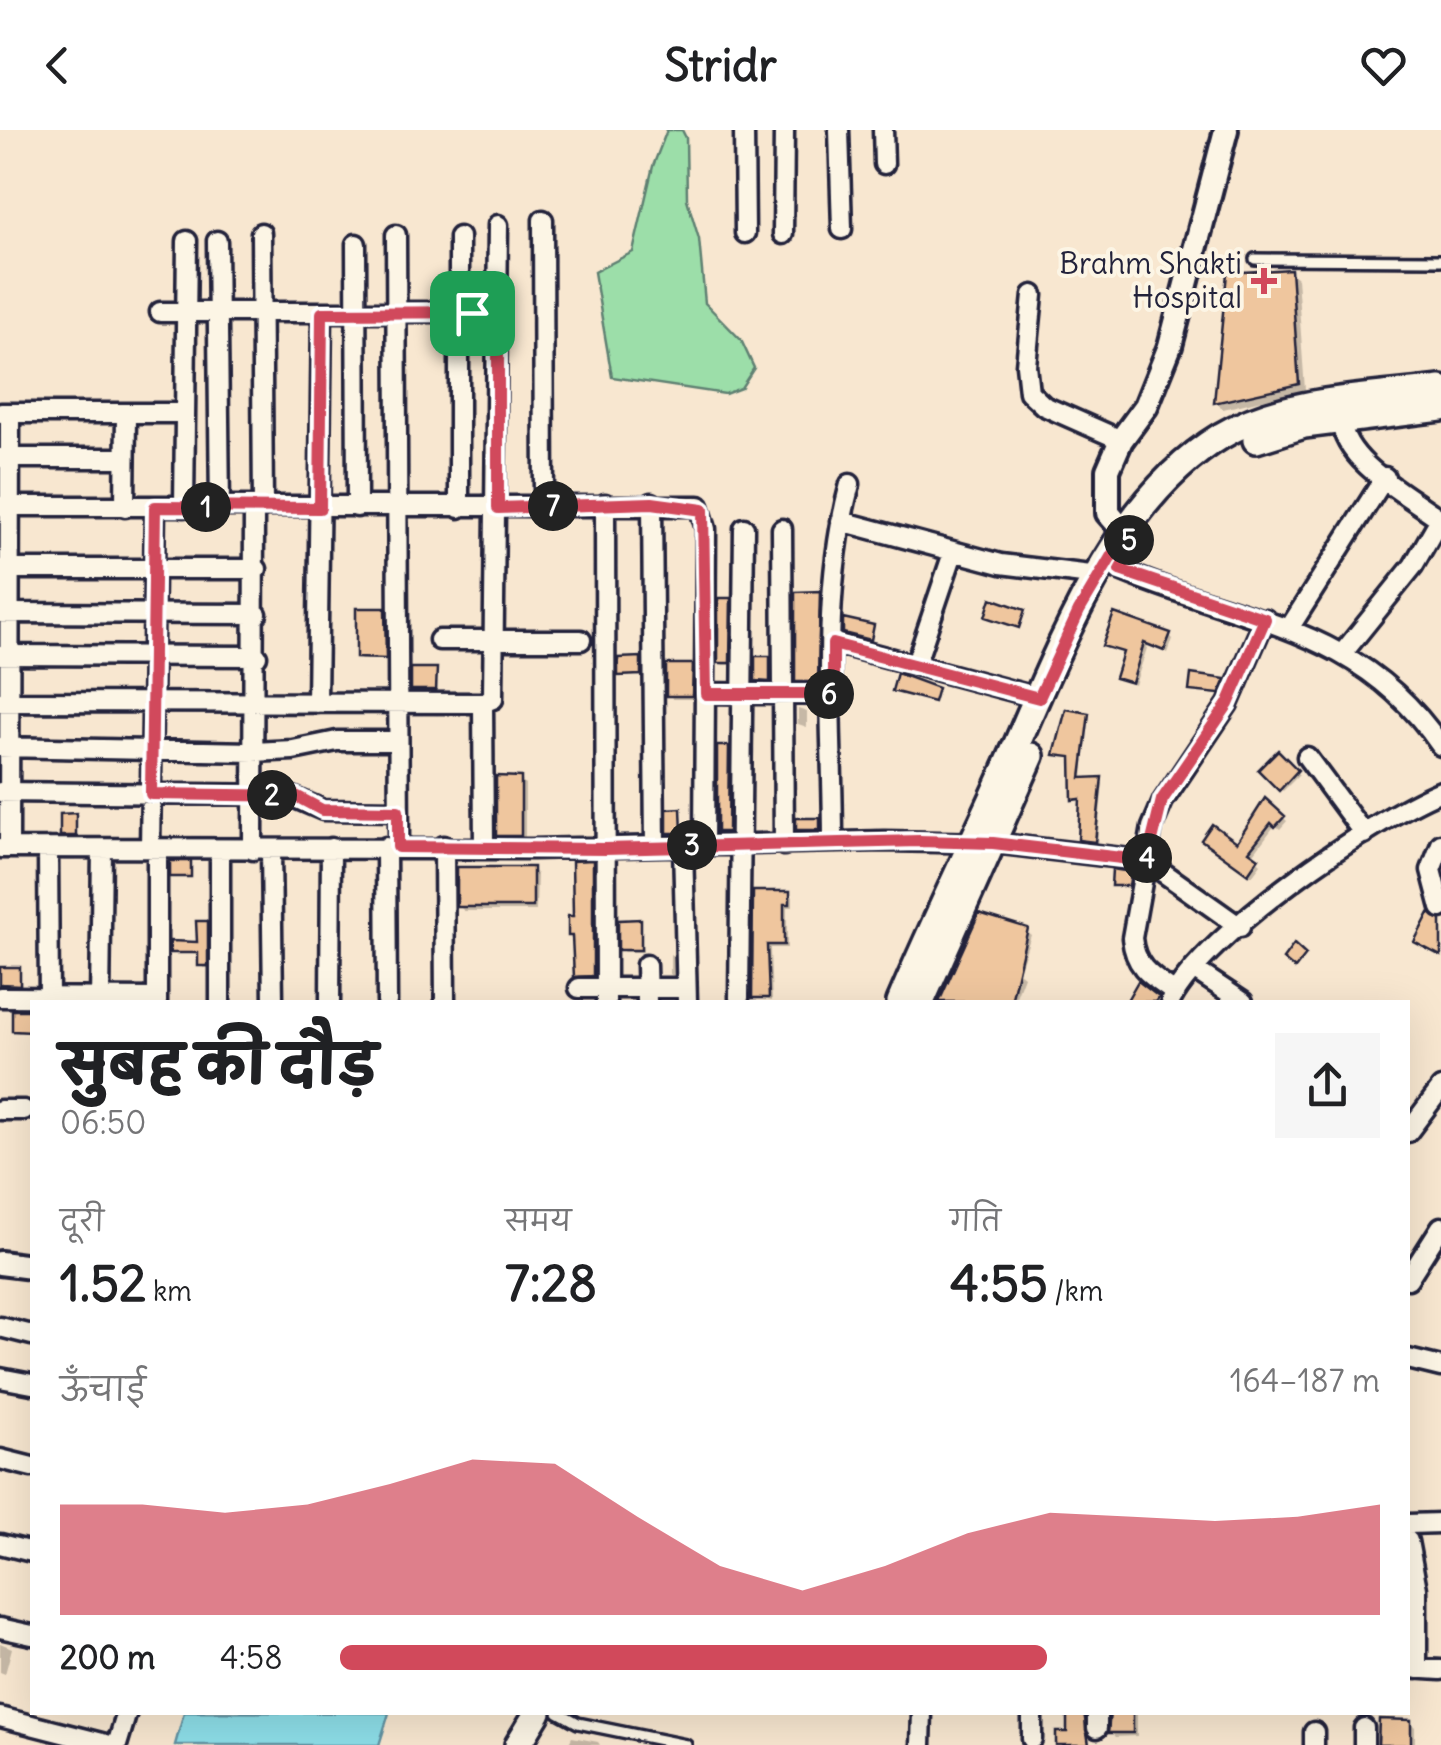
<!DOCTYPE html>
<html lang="hi">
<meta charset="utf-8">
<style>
:root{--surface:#fff;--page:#f6f6f6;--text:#202124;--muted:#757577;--accent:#d1495b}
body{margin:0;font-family:Delius,"Playpen Sans Deva",sans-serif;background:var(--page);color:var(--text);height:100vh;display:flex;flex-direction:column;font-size:38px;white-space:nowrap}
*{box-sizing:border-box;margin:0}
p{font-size:32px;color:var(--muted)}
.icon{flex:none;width:55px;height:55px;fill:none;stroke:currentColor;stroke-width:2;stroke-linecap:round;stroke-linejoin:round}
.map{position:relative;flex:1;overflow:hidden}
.details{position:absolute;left:30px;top:870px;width:1380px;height:715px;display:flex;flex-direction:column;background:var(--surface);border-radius:0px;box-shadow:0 10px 40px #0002}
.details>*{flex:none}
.pin{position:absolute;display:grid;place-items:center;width:85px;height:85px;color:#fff;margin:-42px;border-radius:20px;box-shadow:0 5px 15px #0006}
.km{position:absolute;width:50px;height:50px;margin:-25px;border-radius:50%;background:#222;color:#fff;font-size:28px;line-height:50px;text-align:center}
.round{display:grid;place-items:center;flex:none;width:105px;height:105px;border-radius:0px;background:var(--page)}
.summary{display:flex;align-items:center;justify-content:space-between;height:170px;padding:0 30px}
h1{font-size:55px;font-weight:800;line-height:75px}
.figures{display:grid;grid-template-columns:repeat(3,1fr);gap:15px;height:170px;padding:10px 30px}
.figures div{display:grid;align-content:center}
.figures b{font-size:50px;font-weight:800}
.figures small{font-size:28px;font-weight:400}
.figures p{font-size:28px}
.chart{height:280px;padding:20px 30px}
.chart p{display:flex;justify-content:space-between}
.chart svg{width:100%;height:180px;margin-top:10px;fill:var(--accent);opacity:.7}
ul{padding:0 30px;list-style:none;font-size:32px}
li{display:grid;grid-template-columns:160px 120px 1fr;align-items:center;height:75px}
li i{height:25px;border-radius:12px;background:var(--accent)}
header{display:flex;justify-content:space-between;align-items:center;height:130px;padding:0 30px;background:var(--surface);font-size:45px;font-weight:800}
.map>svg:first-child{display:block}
</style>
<header><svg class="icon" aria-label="back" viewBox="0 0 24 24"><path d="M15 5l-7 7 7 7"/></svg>Stridr<svg class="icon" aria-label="heart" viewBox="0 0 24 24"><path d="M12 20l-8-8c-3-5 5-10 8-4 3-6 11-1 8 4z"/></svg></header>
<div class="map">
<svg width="1441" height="1615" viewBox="0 0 1441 1615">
<rect width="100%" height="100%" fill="#f8e7d0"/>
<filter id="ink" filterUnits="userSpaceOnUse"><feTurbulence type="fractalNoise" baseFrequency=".01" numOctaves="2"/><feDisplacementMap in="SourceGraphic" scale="20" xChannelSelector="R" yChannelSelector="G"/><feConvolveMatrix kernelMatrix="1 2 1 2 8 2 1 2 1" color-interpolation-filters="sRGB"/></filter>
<g filter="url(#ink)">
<path fill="#9cdea9" stroke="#5f8072" stroke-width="2.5" d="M667,0h15l4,8 1,61 12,40 6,64 36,37 13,28 -13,20 -16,6 -113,-17 -18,-105 39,-20 20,-86z"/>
<path fill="#8ddee8" stroke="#6293a3" stroke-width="2.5" d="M184,1583l1,-1 204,1 -10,32h-204z"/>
<path fill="#0003" d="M1290,142l7,6 8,112 -82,19 -7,-7z
M819,464l4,4 -2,87h-19l-4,-4z
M730,470l2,65h-9l-3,-3z
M384,481l3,49h-26l-3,-3z
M1169,505l4,4 -5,14 -20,-8 -13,40 -17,-8 7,-23 -20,-9z
M640,530l3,17 -23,-3z
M692,537l4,5v27h-23l-4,-4z
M436,540l2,22 -25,-3z
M1223,551l-2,15 -29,-6z
M798,579l9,3v15l-9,-3z
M1087,586l-4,64 20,3 -6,61 -17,-5 2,-38 -7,-2 -1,-41 -17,-4z
M728,618l2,86h-8l-3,-3z
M1278,624l21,21 -16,16 -21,-21z
M520,649l5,5v56h-21l-5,-5z
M1266,672l21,19 -7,8 -5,-4 -23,31 9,8 -9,12 -45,-33 30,3z
M680,681l4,24h-11l-3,-3z
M819,690l3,12 -23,-3z
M592,733l3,114 -16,1 -9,-43z
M532,740l5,4 -1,37h-72l-5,-5z
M755,763h34l4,4v10h-6v41h-17l2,53 -18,-4z
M640,792l3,30h-19l-3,-3z
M206,793l3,45h-6l-2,-13 -28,-3 26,-8z
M1026,801l5,4 -12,37 5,4 -10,26 -71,-1z
M670,824l5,3v20l-5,-3z
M19,839l3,17 -21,-2z
M0,1513l12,5 -7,26 -5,-2z
M1070,1582h21l-1,33h-32l12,-10z
M1111,1582h26v24l-22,1 -4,-5z
M1410,1592l5,5v18h-34z
M572,1607l26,5 2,3h-32z"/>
<path fill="#efc69e" stroke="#22223b" stroke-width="2.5" d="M1291,139l8,115 -85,19 13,-130z
M820,461l-2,91h-23v-90z
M718,468h13l-1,65h-12z
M991,468l34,12 -6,18 -34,-11z
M356,478h29l1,51 -30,-1z
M1114,483l57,20 -7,18 -20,-8 -12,40 -17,-5 8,-26 -21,-6z
M843,488l31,7 -3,15 -28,-7z
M755,526h15v26l-15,-1z
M641,527v18l-23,1v-18z
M666,534h27l-1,32h-26z
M411,538h26l-1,22h-25z
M897,543l41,15 -4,14 -42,-11z
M1191,544l34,5 -6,15 -30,-3z
M1066,579l23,4 -8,65 21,-1 -7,65 -17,-2 2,-41 -8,1 -1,-43 -17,-2z
M717,616h12l-1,86h-11z
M1278,620l20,20 -19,21 -21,-21z
M496,646l25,1v59h-25z
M1265,668l20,18 -10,11 -4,-4 -22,28 10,7 -11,16 -47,-34 11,-16 25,18z
M681,678l1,25h-15v-24z
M76,683v23h-16v-22z
M796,688h24v12h-24z
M593,730v116l-19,1 -2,-41h-4v-20h5l-1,-55z
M170,731h21v16h-21z
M457,737h76v40h-76z
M1112,739l19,3 -2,14h-18z
M753,761h37v13h-6v41h-17l2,53h-17z
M979,783l49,15 -17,74h-72z
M1429,783l12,7v36l-27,-14z
M641,789v31h-23v-30z
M196,791h12v45h-10v-13h-28v-12l27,1z
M1294,814l12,11 -11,14 -12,-10z
M0,837h20v18l-20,-1z
M1138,851l21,16 -4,5h-29z
M12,880h20v22l-20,-1z
M1067,1582h17l5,33h-33v-13h11z
M1110,1582h23v21h-25z
M1379,1589l32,1v25h-33z"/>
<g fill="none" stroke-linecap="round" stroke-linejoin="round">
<defs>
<path id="service" d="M1255,129l186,1
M558,1582l20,11 108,22"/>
<path id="minor" d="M744,0l1,103
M839,0l3,99
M883,0l1,34
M543,90l1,286
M261,103l2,274
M783,104l1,-104
M396,105l3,612
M217,111l3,266
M356,114l1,263
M1033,165l-7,70 3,27 15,14 77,34
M160,182h338
M1,283h184
M1341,291c4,43 68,74 100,99
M0,328h125
M652,373l3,343
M605,374l1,498
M0,376h699l7,23 -2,315
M125,377l1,-93
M184,377l3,-266
M459,378v-271
M841,391l160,43 98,12
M782,399l2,316
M0,439h257
M1120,440c121,52 239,55 321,176
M0,483l257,1
M1290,497l95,-150
M439,510h142
M833,513l206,55
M1342,524l71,-88 27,-47
M0,525l257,1
M916,533l37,-110
M706,563l127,2
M0,572l483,1 10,-4 5,-474
M317,573l5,-390
M483,573l1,144
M0,617l254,5 39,-2 44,-9h59
M1307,627l57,77
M0,662l288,3 35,15 74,1
M833,712c0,-117 -14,-244 17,-358
M1441,714l-10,26 10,38
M444,716l1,156
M683,716l4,156
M386,717l1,155
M0,718l532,1 352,-8 109,2 154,18 93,66
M9,718l1,-435
M48,718l1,154
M150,719l5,-342
M253,720l1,-343
M271,720l2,152
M646,835l1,37
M1195,840l48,32
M579,858h107
M1175,863c-24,-17 -40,-25 -43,-55l20,-111 11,-26 65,-97 37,-85
M0,867l157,1
M739,868l5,-470
M1171,870c36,-67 198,-179 270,-209
M100,872l2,-153
M157,872v-153
M220,872v-153
M330,872l1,-154
M0,980h24
M1408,1002l33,-44
M1408,1149l33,-52
M0,1197l32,8
M1408,1229l33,8
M0,1248l32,6
M0,1329l32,8
M1408,1394l33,-1
M1408,1411l9,48v80
M0,1414l32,8
M0,1498l32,7
M1408,1538l33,2
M1032,1582v27
M1097,1582v16
M0,1587l110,28
M1364,1598v17
M1314,1602v13
M117,1615l10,-33
M921,1615l1,-33"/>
<path id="tertiary" d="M1135,414l-27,-31v-43l13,-30 25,-34 24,-60 56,-216
M0,1133l32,4"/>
<path id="secondary" d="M1256,310l48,-15 137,-17
M900,872c31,-74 67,-147 100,-220 53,-116 107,-277 221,-346 63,-38 148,-38 220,-47
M921,872l110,-246
M518,1615l20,-33"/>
</defs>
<use href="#service" stroke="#22223b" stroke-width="16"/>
<use href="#minor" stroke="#22223b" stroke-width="25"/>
<use href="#tertiary" stroke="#22223b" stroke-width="30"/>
<use href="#secondary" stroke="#22223b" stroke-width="32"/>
<use href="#service" stroke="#fcf5e5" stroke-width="9"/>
<use href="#minor" stroke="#fcf5e5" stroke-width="18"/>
<use href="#tertiary" stroke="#fcf5e5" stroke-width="22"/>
<use href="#secondary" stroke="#fcf5e5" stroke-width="25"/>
</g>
</g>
<g fill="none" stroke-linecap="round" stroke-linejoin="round" filter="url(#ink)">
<defs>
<path id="route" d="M498,182v196l154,-5 51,7 3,184h127v-50l206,54 40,-87 45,-76 11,9 -15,26 145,49 -37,85 -66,96 -15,61 -154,-18 -74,-2 -314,8 -207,-2v-36l-76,-1 -26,-14 -145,-2 4,-287 165,1 2,-195z"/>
</defs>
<use href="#route" stroke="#fff" stroke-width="20"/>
<use href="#route" stroke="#d1495b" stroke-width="12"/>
</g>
<path fill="#d1495b" stroke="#fcf5e5" stroke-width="4" d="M1259 136h10v10h10v10h-10v10h-10v-10h-10v-10h10z"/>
<g text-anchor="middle" stroke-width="8" stroke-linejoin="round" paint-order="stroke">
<g font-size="30" fill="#22223b" stroke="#fcf5e5" text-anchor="end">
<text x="1242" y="144">Brahm Shakti<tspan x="1242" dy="34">Hospital</tspan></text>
</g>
</g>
</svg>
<div class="pin" style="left:472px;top:183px;background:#1e9e55"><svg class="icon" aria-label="arrive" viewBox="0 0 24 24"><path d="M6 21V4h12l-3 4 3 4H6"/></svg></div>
<b class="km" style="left:206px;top:377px">1</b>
<b class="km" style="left:272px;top:665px">2</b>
<b class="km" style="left:692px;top:715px">3</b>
<b class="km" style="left:1147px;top:728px">4</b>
<b class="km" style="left:1129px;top:410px">5</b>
<b class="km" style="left:829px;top:564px">6</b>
<b class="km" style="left:553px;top:376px">7</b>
<section class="details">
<div class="summary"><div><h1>सुबह की दौड़</h1><p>06:50</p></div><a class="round"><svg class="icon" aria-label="share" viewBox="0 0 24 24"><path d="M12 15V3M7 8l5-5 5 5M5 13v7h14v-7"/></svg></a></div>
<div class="figures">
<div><p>दूरी</p><b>1.52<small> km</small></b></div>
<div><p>समय</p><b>7:28</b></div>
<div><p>गति</p><b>4:55<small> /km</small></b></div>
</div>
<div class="chart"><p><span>ऊँचाई</span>164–187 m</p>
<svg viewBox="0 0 160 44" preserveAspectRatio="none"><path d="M0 44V17L10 17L20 19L30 17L40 12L50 6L60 7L70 20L80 32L90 38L100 32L110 24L120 19L130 20L140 21L150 20L160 17V44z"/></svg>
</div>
<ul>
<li><b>200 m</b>4:58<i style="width:68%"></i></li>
</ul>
</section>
</div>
